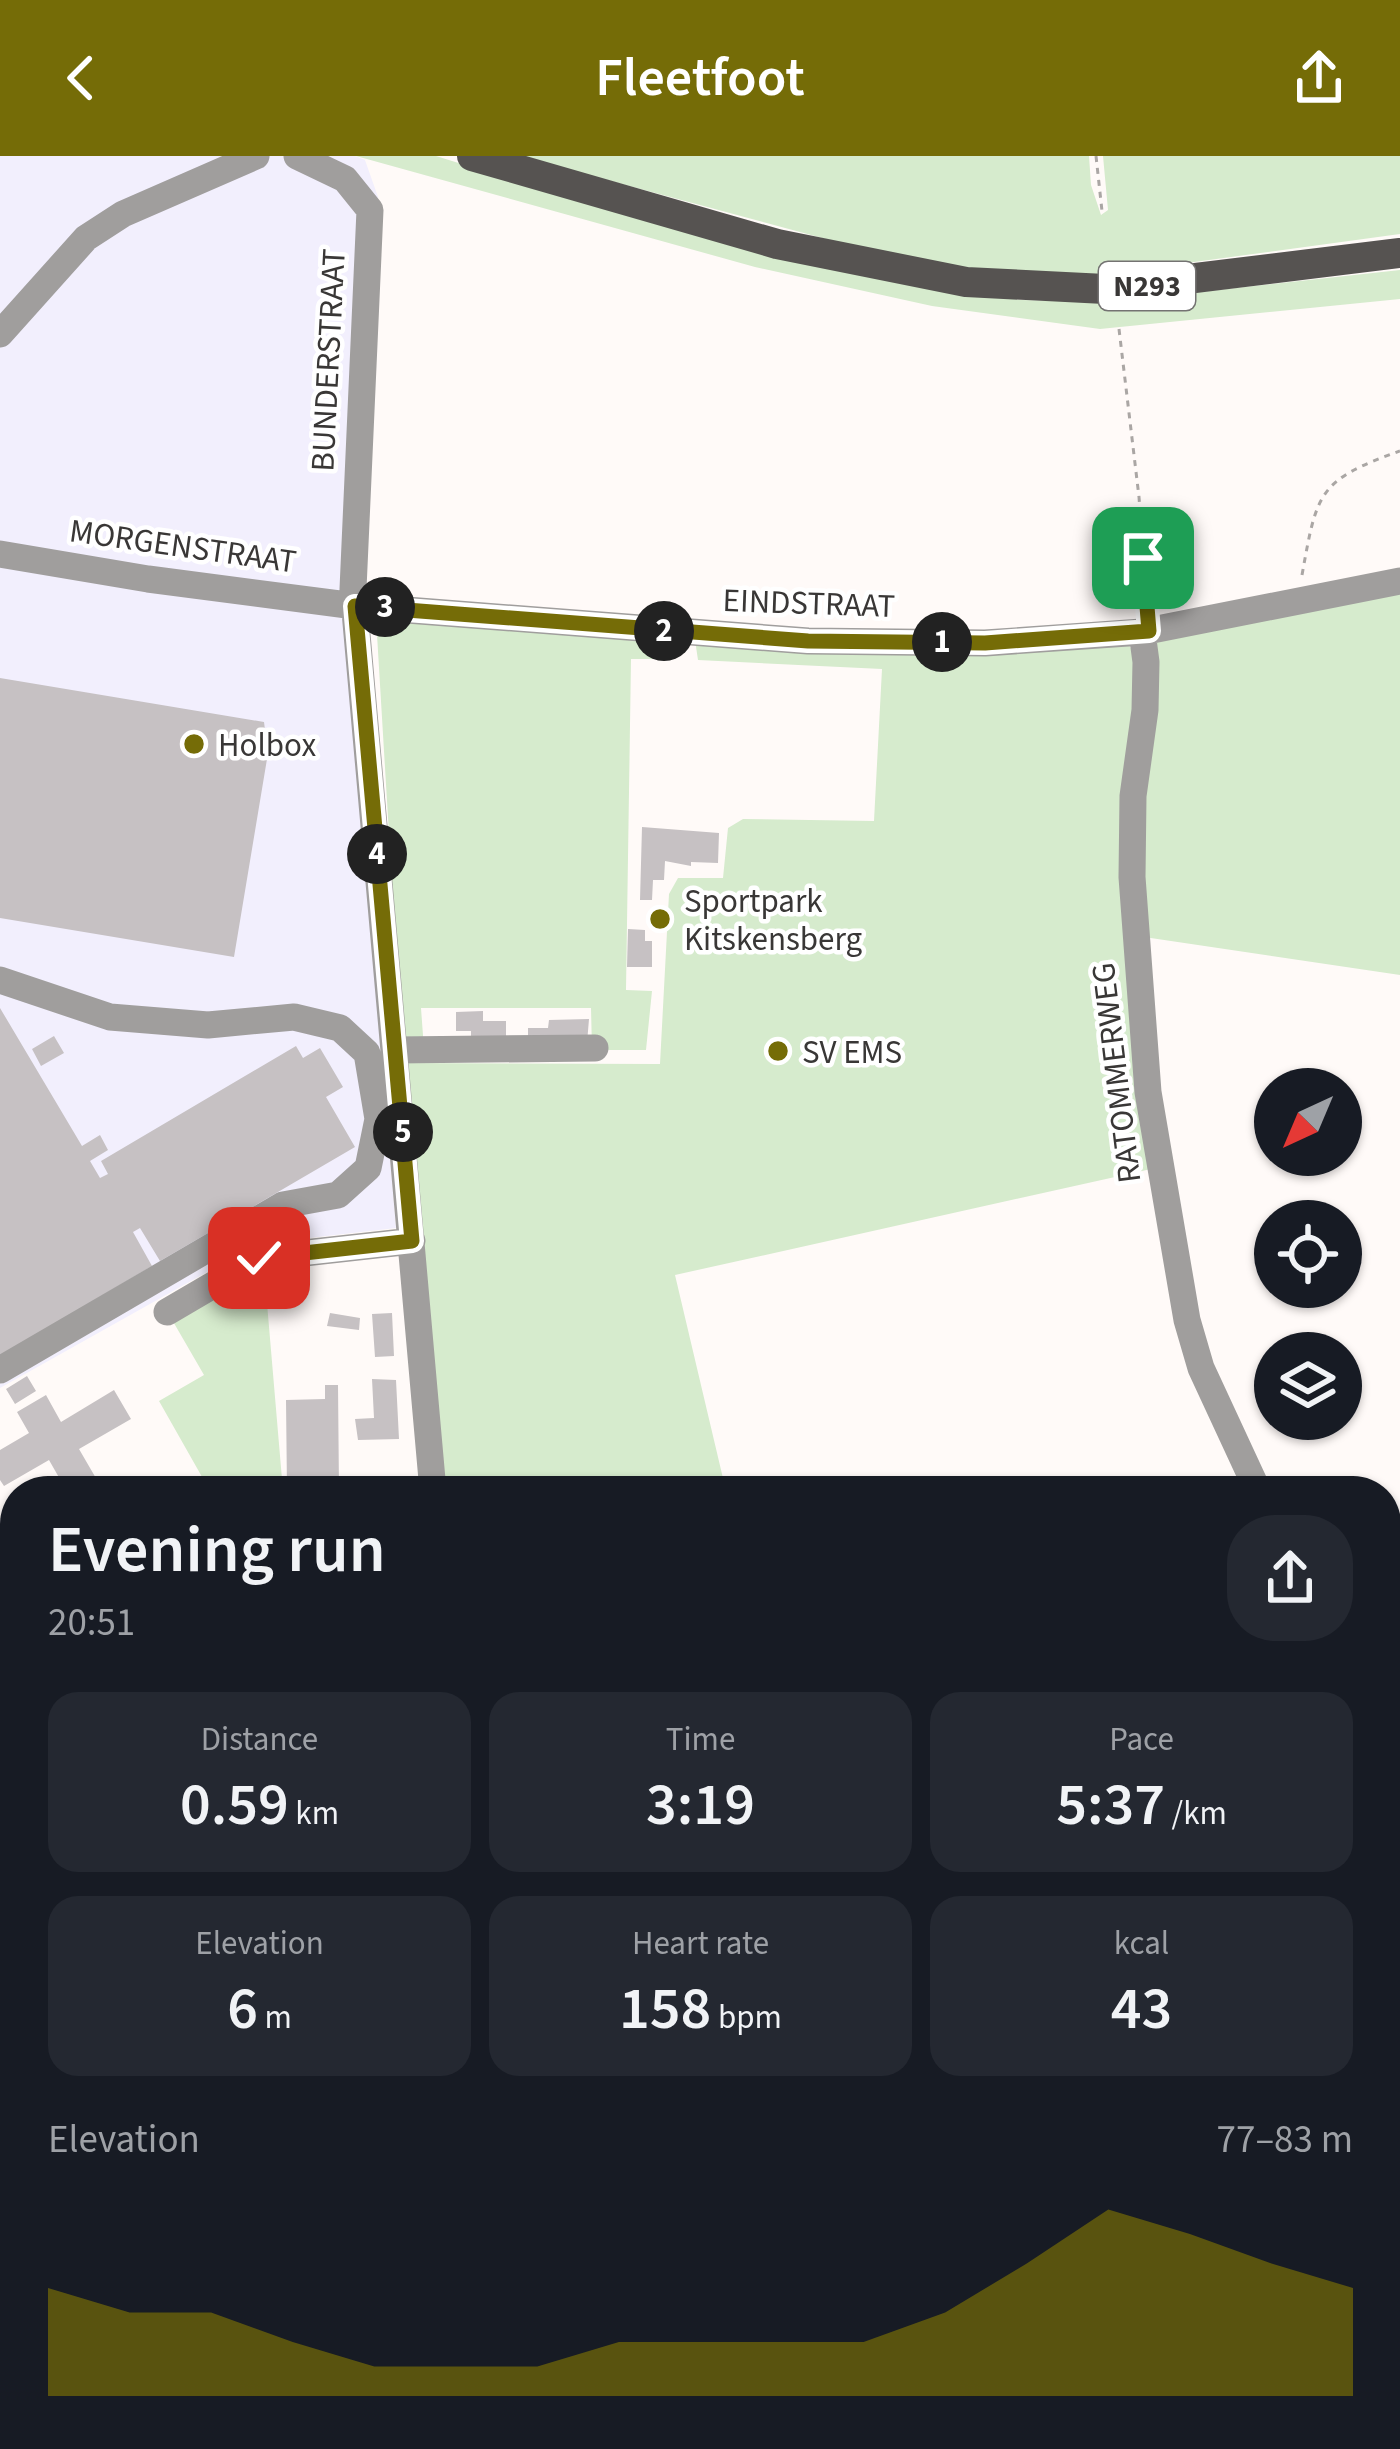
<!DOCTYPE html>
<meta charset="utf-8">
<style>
:root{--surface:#171b24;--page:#242831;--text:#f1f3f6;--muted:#9ea1a6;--accent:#756c07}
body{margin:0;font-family:"Source Sans 3",sans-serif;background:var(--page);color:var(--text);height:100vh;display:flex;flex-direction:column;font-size:45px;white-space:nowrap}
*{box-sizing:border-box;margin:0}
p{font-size:39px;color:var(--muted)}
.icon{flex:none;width:66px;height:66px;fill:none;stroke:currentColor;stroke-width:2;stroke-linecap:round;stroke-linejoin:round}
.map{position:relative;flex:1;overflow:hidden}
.sheet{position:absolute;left:0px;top:1320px;width:1401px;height:975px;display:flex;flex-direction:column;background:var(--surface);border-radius:48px 48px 0 0;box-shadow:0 3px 9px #0004}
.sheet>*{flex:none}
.needle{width:78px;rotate:224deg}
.tools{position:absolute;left:1254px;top:912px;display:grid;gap:24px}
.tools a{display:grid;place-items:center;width:108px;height:108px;border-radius:50%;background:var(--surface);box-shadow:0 3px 9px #0004;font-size:60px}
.pin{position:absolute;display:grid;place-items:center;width:102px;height:102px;color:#fff;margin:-51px;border-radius:24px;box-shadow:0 6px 18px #0006}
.km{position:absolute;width:60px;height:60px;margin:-30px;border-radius:50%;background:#222;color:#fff;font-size:33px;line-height:60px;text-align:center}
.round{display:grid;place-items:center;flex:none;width:126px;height:126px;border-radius:48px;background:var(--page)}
.summary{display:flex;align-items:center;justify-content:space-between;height:204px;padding:0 48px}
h1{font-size:66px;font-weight:600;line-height:90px}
.stats{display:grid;grid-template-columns:repeat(3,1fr);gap:18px;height:204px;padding:12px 48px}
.stats div{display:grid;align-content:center;border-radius:30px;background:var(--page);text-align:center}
.stats b{font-size:60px;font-weight:600}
.stats small{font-size:33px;font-weight:400}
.stats p{font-size:33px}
.chart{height:336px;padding:24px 48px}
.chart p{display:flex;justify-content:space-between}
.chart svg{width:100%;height:216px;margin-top:12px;fill:var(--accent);opacity:.7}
header{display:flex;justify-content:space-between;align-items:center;height:156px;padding:0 48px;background:var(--accent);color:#fff;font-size:54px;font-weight:600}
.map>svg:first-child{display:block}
</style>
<header><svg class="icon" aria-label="back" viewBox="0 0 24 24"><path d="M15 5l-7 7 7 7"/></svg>Fleetfoot<svg class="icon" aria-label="share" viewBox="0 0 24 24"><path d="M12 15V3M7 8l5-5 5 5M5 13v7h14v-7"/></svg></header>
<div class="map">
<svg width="1400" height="2293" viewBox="0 0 1400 2293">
<rect width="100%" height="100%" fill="#fffaf8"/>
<path fill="#f2effd" d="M0,0h355l10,4 13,37 2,53 -35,377 51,601 -139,16 -257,144z"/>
<path fill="#d6ebcd" d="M356,0h80l197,61 299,72 90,11 88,2 290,-32v29l-300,30 -168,-23 -177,-39z
M518,0h571l2,29 10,30 7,-5 -5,-54h297v78l-294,40 -78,1 -80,-8 -85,-18z
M1400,429v390l-256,-38 -3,-127 16,-169z
M376,462l296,19v22h-41l-5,331 26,1 -6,59h-54l-1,-42h-170l3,41 -22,1z
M695,484l431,1 8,12 17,516 -476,106 51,216h-287l-36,-428 257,1 9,-170 9,-16h45l5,-50 15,-9 131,2 8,-152 -184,-9z
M264,1112l19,223h-73l-51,-90 45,-26 -33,-57z
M1386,1645l14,112v291l-14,2z
M1400,2197v96h-928l-37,-13h951v-81z"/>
<path fill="#c6c1c3" d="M0,522l264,44 4,31 -34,204 -234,-39z
M642,671l77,6 -1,30 -27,-1v4l-26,-5 -1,19h-11l-1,20h-12z
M628,773l17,1v11h7v26h-25z
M0,852l82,138 18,-11 8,15 -18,11 10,17 8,-4 -7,-13 195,-115 7,12 17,-10 23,39 -17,10 29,50 -195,114 -20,-33 -7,4 19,34 -152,90z
M483,855v10h23v23h-35v-13h-15v-19z
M589,863l-2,24h-59v-15h20l1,-8z
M54,880l10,17 -23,13 -9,-17z
M330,1157l30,5 -1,12 -32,-4z
M392,1157l2,43 -19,1 -3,-43z
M27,1220l9,15 -21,13 -9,-15z
M372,1223l24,1 3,59 -41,1 -3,-21 19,-1z
M325,1229h13l1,106h-52l-1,-91 39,-1z
M114,1234l17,29 -52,30 18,31 7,-4 10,15h-70l17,-10 -12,-21 -45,26 -4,-6v-30l29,-17 -12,-21 29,-17 15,27z
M7,1699l4,7 -7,4 11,19v65l-7,-12 -8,8v-87z
M5,1918l10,31 -7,3 4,10 -12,5v-46z
M4,2010l11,22v24l-15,6v-51z
M15,2116v27l-15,8v-27z
M11,2223l4,8v29l-4,2 -11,-20v-14z
M186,2280h50l-26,13h-49z
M309,2280h27l5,9 11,-5 5,9h-40z"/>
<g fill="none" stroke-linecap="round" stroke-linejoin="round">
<path stroke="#aaa6a4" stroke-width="3" stroke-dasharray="6 6" stroke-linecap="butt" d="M1096,0l6,55
M1119,173l20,168 8,111
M1302,419c15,-83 16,-95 98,-124
M0,1502l11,19
M7,1589l8,14
M375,2280l6,13
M432,2284l28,9"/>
<path stroke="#a09e9d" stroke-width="27" d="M297,0l48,23 25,31 -17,379 80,902
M0,178l86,-96 37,-24 133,-58
M0,398l148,25 207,27 453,35 177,2 157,-11 258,-51
M1142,476l4,30 -1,48 -12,86 -1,81 16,215 39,228 14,48 57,123
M0,824l110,37 98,8 86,-8 46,11 27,25 11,66 -10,49 -30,27 -55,10 -283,165
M396,894l199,-2
M167,1156l92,-54 153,-17
M0,1542l15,25
M1386,1614l14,50
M0,1843l15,26
M0,2091l15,-6
M79,2280l6,13
M288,2280l7,13
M403,2280l5,13
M1,2293l40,-13"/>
<path stroke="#565351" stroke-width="30" d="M472,0l305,88 189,38 139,7 295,-36"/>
</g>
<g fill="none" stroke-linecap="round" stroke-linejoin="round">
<defs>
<path id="route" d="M259,1102l153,-17 -57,-635 453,35 177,2 164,-12 -6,-73"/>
</defs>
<use href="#route" stroke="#fff" stroke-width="24"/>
<use href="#route" stroke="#756c07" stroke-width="15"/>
</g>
<g fill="#756c07" stroke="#fff" stroke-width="4.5">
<circle cx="194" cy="588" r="12"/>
<circle cx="660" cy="763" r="12"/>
<circle cx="778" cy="895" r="12"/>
</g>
<g text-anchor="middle" stroke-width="9" stroke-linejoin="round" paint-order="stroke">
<rect fill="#fff" stroke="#747372" stroke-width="3" x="1099" y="106" width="96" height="48" rx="9"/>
<g font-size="30" font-weight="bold" fill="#393736">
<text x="1147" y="140">N293</text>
</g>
<g font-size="33" fill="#393736" stroke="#fff">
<text transform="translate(327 204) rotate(-87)" y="12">BUNDERSTRAAT</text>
<text transform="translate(183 389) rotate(8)" y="12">MORGENSTRAAT</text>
<text transform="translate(809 446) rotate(2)" y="12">EINDSTRAAT</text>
<text transform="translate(1115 917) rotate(-97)" y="12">RATOMMERWEG</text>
</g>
<g font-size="33" fill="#393736" stroke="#fff" text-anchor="start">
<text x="218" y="600">Holbox</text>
<text x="684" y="756">Sportpark<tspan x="684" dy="38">Kitskensberg</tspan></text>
<text x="802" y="907">SV EMS</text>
</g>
</g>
</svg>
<div class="tools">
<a><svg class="needle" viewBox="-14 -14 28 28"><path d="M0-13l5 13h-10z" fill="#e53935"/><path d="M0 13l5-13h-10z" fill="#9ea1a6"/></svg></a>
<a><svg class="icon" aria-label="locate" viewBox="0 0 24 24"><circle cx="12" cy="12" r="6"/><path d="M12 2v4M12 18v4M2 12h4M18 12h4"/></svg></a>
<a><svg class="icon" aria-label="layers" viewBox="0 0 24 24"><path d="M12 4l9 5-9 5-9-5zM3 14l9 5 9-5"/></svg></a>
</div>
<div class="pin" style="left:1143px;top:402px;background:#1e9e55"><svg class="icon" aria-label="arrive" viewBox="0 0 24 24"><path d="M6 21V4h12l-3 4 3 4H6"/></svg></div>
<div class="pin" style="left:259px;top:1102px;background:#d93025"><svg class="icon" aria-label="check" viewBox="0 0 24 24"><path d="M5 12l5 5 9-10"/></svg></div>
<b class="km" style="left:942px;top:486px">1</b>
<b class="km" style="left:664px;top:475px">2</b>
<b class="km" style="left:385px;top:451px">3</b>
<b class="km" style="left:377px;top:698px">4</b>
<b class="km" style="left:403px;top:976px">5</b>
<section class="sheet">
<div class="summary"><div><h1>Evening run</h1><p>20:51</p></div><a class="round"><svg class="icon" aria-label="share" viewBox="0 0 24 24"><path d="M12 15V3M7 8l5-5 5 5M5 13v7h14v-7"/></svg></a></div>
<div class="stats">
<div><p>Distance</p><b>0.59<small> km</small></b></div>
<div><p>Time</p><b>3:19</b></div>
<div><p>Pace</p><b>5:37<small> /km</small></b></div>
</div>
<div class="stats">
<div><p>Elevation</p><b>6<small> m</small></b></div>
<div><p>Heart rate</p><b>158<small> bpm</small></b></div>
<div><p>kcal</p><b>43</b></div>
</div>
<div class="chart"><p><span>Elevation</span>77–83 m</p>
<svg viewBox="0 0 160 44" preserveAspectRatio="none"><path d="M0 44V22L10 27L20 27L30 33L40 38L50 38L60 38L70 33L80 33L90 33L100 33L110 27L120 17L130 6L140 11L150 17L160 22V44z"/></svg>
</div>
</section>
</div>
